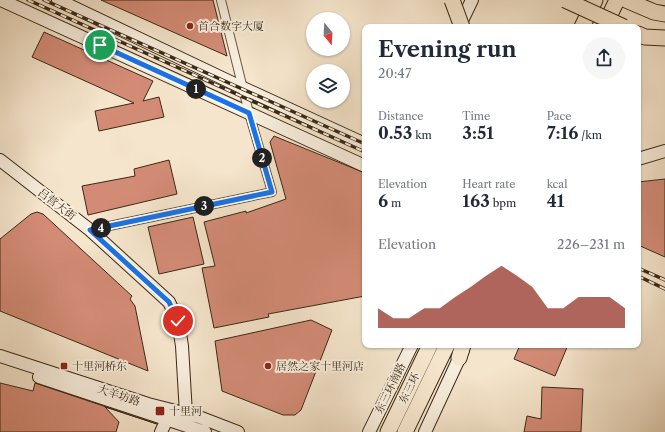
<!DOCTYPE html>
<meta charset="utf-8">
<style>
:root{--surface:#fff;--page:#f6f6f7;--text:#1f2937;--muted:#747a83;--accent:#8f2418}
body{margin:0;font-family:"Libre Caslon Text","Noto Serif SC",serif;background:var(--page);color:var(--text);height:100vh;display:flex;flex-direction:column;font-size:15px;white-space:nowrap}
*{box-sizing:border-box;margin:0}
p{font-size:13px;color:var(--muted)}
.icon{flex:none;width:22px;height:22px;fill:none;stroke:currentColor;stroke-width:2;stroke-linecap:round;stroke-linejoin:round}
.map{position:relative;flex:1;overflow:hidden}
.sheet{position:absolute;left:362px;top:24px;width:279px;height:324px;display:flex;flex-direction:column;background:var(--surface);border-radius:8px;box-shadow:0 1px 3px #0004}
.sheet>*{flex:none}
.needle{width:26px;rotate:162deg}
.tools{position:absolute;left:306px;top:12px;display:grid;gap:8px}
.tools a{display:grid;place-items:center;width:44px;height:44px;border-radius:50%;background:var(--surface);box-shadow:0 1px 3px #0004;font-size:20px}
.pin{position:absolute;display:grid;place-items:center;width:34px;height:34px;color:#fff;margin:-17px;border:2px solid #fff;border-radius:50%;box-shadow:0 1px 4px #0007}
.km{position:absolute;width:20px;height:20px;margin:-10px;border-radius:50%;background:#222;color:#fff;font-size:11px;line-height:20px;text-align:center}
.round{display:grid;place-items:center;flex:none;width:42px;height:42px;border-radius:21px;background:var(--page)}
.headline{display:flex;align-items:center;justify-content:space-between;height:68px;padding:0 16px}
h1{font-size:22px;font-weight:800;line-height:30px}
.metrics{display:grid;grid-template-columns:repeat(3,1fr);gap:6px;height:68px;padding:4px 16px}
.metrics div{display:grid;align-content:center}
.metrics b{font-size:17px;font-weight:800}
.metrics small{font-size:11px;font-weight:400}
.metrics p{font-size:11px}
.chart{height:112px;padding:8px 16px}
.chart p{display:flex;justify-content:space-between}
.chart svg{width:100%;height:72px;margin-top:4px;fill:var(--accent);opacity:.7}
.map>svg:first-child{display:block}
</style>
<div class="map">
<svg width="665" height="432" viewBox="0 0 665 432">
<rect width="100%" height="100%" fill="#f5e5cc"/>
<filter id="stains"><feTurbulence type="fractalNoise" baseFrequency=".005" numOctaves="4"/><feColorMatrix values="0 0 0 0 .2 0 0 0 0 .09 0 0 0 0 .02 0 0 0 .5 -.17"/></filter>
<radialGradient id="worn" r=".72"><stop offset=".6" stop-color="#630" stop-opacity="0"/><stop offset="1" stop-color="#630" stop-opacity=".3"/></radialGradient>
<path fill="#d38b76" stroke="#3a2a14" d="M101,0h112l14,56z
M44,32l109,49 -10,20 16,-4 5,20 -65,14 -4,-20 39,-8 -102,-46z
M274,136l91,37v123l-97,18 1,3 -55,11 -12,-60 13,-2 -11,-44 42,-11v2l40,-14 -16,-57z
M169,160l8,34 -89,21 -6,-29 53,-10 -1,-7z
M665,179v78l-27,-12v-63z
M37,212l6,2 89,82 -2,3 5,7 13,65 -148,-60v-72l31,-25z
M193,217l11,47 -45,10 -11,-47z
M311,320l21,10 -31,80 -6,5h-12l-61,-24 -7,-50z
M520,345h48l-13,31 -41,-17z
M0,383l33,8 2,-8 122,41 -52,-17 14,15 -3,10h-116z
M542,387l41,2 -2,43h-57l3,-16 14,3z"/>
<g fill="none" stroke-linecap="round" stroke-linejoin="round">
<defs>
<path id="street" d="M90,230l182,-38 -23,-79 -28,-113"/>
<path id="secondary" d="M1,0l364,166
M58,0l183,87 124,57
M459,27l13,-27
M638,159l27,-8
M0,160l90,70 79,72 9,19 4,25 4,68
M0,356l148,48 51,13 39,15
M39,377l166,55
M161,432l6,-13
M369,432l43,-87
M425,432l38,-82"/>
<path id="highway" d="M626,0l28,12 11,2
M582,27l13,-27
M604,27l13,-27
M638,34l7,3 20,1
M459,358l4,-13
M388,432l42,-87
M405,432l42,-87"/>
</defs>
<use href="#street" stroke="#695942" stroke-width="10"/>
<use href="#secondary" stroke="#3a2a14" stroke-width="14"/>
<use href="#highway" stroke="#3a2a14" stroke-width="17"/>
<use href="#street" stroke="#f8eede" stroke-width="8"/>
<use href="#secondary" stroke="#f8eede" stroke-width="12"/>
<use href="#highway" stroke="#f5e5cc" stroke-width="15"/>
<defs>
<path id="rail" d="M28,0l337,152
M44,0l321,144
M638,268l27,12
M638,276l27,13"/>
</defs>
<use href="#rail" stroke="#3a2a14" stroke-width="3.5"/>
<use href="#rail" stroke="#f8eede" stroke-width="2" stroke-dasharray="6" stroke-linecap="butt"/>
<defs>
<path id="highway-bridge" d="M452,0l10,27
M565,0l59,27"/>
</defs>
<use href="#highway-bridge" stroke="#3a2a14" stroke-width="17" stroke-linecap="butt"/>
<use href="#highway-bridge" stroke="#f5e5cc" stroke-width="15"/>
</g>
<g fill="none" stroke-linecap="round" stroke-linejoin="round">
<defs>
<path id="route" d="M100,45l149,68 23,79 -182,38 79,72 9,19"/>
</defs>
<use href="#route" stroke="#fff" stroke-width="8"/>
<use href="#route" stroke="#1a73e8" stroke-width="5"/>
</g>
<g fill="#8f2418" stroke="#f8eede" stroke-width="1.5">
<circle cx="190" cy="26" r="4"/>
<rect x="60" y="362" width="8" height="8" rx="2"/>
<circle cx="268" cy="366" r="4"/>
<rect x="155" y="406" width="10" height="10" rx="2"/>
</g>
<g text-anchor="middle" stroke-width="4" stroke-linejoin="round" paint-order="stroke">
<g font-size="11" fill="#3a2a14" stroke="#f8eede" text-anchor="start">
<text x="198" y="30">首合数字大厦</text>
<text x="72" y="370">十里河桥东</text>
<text x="276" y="370">居然之家十里河店</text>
<text x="169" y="415">十里河</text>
</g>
<g font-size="11" fill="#3a2a14" stroke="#f8eede">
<text transform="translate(57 204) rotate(37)" y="4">吕营大街</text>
<text transform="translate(390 388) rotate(-64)" y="4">东三环南路</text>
<text transform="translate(409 388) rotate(-64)" y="4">东三环</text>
<text transform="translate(119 395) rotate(18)" y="4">大羊坊路</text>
</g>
</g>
<rect width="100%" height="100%" filter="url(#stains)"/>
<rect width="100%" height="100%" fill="url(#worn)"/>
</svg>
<div class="tools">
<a><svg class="needle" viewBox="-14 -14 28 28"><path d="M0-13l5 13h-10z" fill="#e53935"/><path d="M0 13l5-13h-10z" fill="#747a83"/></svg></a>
<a><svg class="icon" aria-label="layers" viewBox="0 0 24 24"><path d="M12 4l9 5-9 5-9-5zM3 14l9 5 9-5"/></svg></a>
</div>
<div class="pin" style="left:100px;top:45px;background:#1e9e55"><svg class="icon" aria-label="arrive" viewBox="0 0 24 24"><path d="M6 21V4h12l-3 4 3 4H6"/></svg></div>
<div class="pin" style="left:178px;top:321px;background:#d93025"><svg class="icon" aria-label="check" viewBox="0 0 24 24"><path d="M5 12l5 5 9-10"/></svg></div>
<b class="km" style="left:196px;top:89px">1</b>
<b class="km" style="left:262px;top:158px">2</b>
<b class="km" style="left:204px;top:206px">3</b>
<b class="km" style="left:101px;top:228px">4</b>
<section class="sheet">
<div class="headline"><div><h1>Evening run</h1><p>20:47</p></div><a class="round"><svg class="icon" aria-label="share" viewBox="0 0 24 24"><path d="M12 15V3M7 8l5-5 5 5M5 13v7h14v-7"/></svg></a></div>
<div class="metrics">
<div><p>Distance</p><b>0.53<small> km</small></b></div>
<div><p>Time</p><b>3:51</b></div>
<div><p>Pace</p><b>7:16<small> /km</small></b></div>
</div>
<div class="metrics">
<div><p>Elevation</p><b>6<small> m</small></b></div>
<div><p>Heart rate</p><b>163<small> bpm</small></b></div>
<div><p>kcal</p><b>41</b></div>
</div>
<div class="chart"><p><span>Elevation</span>226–231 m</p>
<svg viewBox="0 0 160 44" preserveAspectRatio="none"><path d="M0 44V32L10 38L20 38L30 32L40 32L50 25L60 19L70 12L80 6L90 12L100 19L110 32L120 32L130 25L140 25L150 25L160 32V44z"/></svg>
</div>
</section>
</div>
